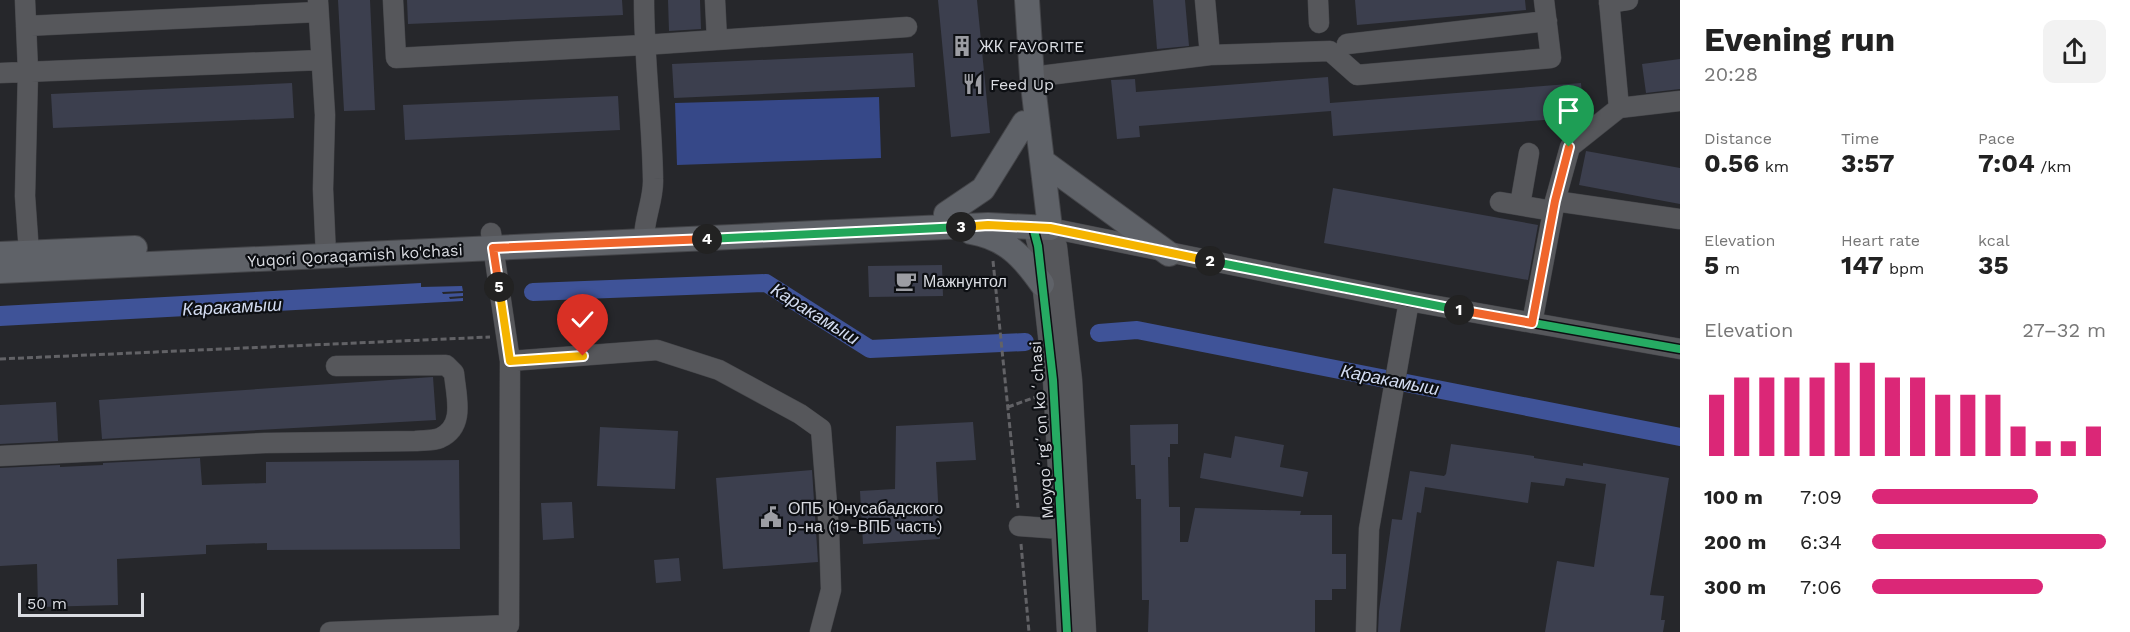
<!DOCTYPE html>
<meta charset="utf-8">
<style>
:root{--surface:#fff;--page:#f2f2f2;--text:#222;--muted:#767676;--accent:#db2777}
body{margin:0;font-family:"Work Sans",sans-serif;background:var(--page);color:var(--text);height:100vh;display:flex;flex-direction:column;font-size:22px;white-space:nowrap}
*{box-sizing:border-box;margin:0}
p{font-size:20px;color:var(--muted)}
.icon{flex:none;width:33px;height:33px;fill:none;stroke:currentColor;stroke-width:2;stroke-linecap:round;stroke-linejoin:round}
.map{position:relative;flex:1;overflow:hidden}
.drawer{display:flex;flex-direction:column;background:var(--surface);width:450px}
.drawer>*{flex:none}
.scale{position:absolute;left:18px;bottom:15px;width:126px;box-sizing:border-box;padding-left:6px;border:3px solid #dbdde3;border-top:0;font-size:16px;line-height:21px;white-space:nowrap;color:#dbdde3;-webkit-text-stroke:4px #0d0f13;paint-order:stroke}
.pin{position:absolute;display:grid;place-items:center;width:51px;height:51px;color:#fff;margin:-62px -26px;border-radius:50% 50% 50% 0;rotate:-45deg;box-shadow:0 0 6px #0007}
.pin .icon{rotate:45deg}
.km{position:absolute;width:30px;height:30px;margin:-15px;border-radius:50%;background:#222;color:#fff;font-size:16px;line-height:30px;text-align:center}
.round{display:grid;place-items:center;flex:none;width:63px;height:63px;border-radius:12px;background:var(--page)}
.head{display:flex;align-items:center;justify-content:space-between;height:102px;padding:0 24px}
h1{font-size:33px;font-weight:700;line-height:45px}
.stats{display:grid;grid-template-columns:repeat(3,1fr);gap:9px;height:102px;padding:6px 24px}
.stats div{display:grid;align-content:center}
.stats b{font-size:26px;font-weight:700}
.stats small{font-size:16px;font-weight:400}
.stats p{font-size:16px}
.chart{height:168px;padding:12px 24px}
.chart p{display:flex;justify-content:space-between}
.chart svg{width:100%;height:108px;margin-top:6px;stroke:var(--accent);stroke-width:6}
ul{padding:0 24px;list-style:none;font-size:20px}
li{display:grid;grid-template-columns:96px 72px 1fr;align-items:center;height:45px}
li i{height:15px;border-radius:8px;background:var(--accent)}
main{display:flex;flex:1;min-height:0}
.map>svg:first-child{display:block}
</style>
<main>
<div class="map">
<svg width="1680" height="632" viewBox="0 0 1680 632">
<rect width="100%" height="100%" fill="#26272b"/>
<path fill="#364888" d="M879,97l2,61 -204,7 -2,-62z"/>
<path fill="#3f5398" d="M421,283v4l41,-1 1,5 -21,1 1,2 20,-1v3l-14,1 1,2 13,-1v3l-463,25v-20z"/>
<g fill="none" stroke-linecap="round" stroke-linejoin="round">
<path stroke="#3f5398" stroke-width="18" d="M533,292l233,-9 104,66 155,-7
M1099,333l38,-3 543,107"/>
</g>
<path fill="#3c3f4e" d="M338,0h32l5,110 -31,1z
M407,0h215l1,15 -215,9z
M668,0h32l1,29 -32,2z
M938,0h39l13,133 -39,4z
M1153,0h32l4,46 -32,3z
M1355,0h170l1,10 -169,15z
M913,53l2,34 -241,11 -2,-34z
M1680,59v30l-34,4 -4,-29z
M1328,77l2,26 251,-20 3,34 -251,19 -2,-25 -192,15 1,11 -23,2 -6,-59 24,-1 1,13z
M292,83l2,35 -241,10 -2,-34z
M618,96l2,34 -215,10 -2,-35z
M1586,151l94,17v36l-101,-19z
M1333,188l205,37 -10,55 -204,-37z
M942,265l1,31 -74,1 -1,-31z
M433,377l3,43 -334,19 -3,-39z
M56,402l2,39 -58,3v-39z
M973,422l3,38 -40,2 4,77 -77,5 -3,-53 35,-2 1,-63z
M1178,424v20h-8v13h-2l1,50h11v35h8l7,-34 106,3 -1,4h32v39h14v35h-14v11h-17v32h-167l1,-32h-7l-1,-101h-5l-1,-34h-4l-1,-40z
M600,427l78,4 -3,58 -78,-3z
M1235,436l49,9 -4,22 28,5 -5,25 -103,-19 4,-25 27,5z
M1451,444l83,12v2l49,8v-3l86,15 -19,117 14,1 -3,24h4l-2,12h-118l12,-71 37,6 12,-83 -40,-6 -2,8 -33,-4 -3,21 -103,-16 -4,26 -4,-1 -17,120h-22l1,-21 13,-92 10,1 8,-49 34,5 2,-2z
M200,458l2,27 64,-2v-21l193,-2 1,89 -193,1v-7l-61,2v9l-89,5 1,46 -80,2 -1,-43 -37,2v-98l60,-3v2l43,-2v-2z
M812,470l6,92 -95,7 -7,-91z
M572,502l2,36 -31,2 -2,-37z
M679,558l2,23 -25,2 -2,-23z"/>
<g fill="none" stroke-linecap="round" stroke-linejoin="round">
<defs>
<path id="minor" d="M25,0l3,71 -3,125 5,71
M393,0l3,58 248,-13 263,-18
M644,0c0,60 8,119 9,179 1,21 -10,41 -9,63
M715,0l2,40
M1205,0l5,55
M1318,0l1,23
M318,1l7,114 -2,74 3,67
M1609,3l19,-3
M26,26l292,-14
M1347,44l200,-23
M0,73l321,-13
M1032,77l178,-22 120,-4 27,24 194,-17 -7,-58
M1619,108l61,-7
M1555,201l125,18
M1500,202l53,9
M1520,205l9,-52
M1033,227l5,19 15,134 14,252
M1050,228l359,73 271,48
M1050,228l7,19 15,133 14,252
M1532,323l23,-122 15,-54 49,-39 -10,-108
M510,361l147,-11 62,20 81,44 21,15 8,101 2,60 -11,42
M0,456l265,-13 151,-2c7,-1 17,0 24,-3 26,-12 16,-42 14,-65l-8,-8 -110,1
M1019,526l42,3
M330,632l179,-7 1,-264 -19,-128
M1366,632l3,-103 40,-228"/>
<path id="major" d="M1027,0l5,77 18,151
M1042,161l127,93
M946,214l37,-25 41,-66
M971,232c35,6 52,25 71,52
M0,254l135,-6
M0,271l988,-46 62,3"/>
</defs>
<use href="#minor" stroke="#444549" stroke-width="21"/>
<use href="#major" stroke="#444549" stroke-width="26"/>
<path stroke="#626266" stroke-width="3" stroke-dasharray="6 3" stroke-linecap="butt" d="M993,261l25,247
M0,359l490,-22
M1008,407l28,-10
M1021,544l8,88"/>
<use href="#minor" stroke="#56575b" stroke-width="20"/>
<use href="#major" stroke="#5f6268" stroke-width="24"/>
<defs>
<path id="cycleway" d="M1033,227l5,19 15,134 14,252
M1050,228l359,73 271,48"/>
</defs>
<use href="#cycleway" stroke="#0d0f13" stroke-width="11"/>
<use href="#cycleway" stroke="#26ab63" stroke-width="8"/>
</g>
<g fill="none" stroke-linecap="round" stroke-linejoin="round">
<defs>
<path id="split-1" d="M1459,310l73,13 23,-122 14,-54"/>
<path id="split-2" d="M1210,261l249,49"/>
<path id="split-3" d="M961,227l27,-2 62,3 160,33"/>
<path id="split-4" d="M707,239l254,-12"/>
<path id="split-5" d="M499,287l-6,-39 214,-9"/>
<path id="split-6" d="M499,287l11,74 73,-5"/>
</defs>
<use href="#split-1" stroke="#fff" stroke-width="12"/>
<use href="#split-2" stroke="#fff" stroke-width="12"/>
<use href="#split-3" stroke="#fff" stroke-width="12"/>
<use href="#split-4" stroke="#fff" stroke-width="12"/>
<use href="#split-5" stroke="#fff" stroke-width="12"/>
<use href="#split-6" stroke="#fff" stroke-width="12"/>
<use href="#split-1" stroke="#f0652b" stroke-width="8"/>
<use href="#split-2" stroke="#22a559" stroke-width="8"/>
<use href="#split-3" stroke="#f5b400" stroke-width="8"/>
<use href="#split-4" stroke="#22a559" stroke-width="8"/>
<use href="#split-5" stroke="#f0652b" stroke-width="8"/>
<use href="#split-6" stroke="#f5b400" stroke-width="8"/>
</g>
<defs>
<symbol id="building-bare" viewBox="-9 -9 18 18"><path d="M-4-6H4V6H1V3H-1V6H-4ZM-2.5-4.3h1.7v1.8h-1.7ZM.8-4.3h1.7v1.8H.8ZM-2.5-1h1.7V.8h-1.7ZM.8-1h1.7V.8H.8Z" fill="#9c9da3" stroke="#0d0f13" stroke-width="2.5" paint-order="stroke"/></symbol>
<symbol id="restaurant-bare" viewBox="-9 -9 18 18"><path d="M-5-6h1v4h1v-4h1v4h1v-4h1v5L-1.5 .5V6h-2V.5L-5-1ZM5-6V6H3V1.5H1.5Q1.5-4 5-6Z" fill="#9c9da3" stroke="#0d0f13" stroke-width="2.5" paint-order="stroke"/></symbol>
<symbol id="cafe-bare" viewBox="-9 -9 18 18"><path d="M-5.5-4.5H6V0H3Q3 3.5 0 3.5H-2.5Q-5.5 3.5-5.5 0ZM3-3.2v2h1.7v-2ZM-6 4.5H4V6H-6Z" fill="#9c9da3" stroke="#0d0f13" stroke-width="2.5" paint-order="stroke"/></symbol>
<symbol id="civic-bare" viewBox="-9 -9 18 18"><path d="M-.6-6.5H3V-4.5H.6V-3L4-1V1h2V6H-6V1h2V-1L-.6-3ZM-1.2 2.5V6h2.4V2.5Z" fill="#9c9da3" stroke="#0d0f13" stroke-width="2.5" paint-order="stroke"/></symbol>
</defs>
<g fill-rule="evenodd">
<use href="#building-bare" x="947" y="31" width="30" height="30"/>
<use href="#restaurant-bare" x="958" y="69" width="30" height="30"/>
<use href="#cafe-bare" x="891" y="266" width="30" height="30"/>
<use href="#civic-bare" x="756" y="502" width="30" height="30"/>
</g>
<g text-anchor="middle" stroke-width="4.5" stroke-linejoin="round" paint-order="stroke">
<g font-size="16" fill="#dbdde3" stroke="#0d0f13" text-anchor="start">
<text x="979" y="52">ЖК FAVORITE</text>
<text x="990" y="90">Feed Up</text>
<text x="923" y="287">Мажнунтол</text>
<text x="788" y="514">ОПБ Юнусабадского<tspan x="788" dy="18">р-на (19-ВПБ часть)</tspan></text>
</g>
<g font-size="16" fill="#dbdde3" stroke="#0d0f13">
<text transform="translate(355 255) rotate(-3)" y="6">Yuqori Qoraqamish ko'chasi</text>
<text transform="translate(1041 430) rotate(-94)" y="6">Moyqoʻrgʻon koʻchasi</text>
</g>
<g font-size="18" font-style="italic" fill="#d2dbf0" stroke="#0d0f13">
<text transform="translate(232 307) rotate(-3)" y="6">Каракамыш</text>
<text transform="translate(815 314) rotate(32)" y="6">Каракамыш</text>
<text transform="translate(1390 380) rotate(11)" y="6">Каракамыш</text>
</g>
</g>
</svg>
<div class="scale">50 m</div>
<div class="pin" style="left:1569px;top:147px;background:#1e9e55"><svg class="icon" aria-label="arrive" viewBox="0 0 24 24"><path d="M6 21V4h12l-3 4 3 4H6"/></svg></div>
<div class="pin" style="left:583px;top:356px;background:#d93025"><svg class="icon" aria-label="check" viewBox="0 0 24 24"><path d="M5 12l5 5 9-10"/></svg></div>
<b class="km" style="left:1459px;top:310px">1</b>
<b class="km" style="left:1210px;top:261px">2</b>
<b class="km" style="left:961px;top:227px">3</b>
<b class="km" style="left:707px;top:239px">4</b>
<b class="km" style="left:499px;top:287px">5</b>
</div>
<section class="drawer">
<div class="head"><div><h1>Evening run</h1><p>20:28</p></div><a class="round"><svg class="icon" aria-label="share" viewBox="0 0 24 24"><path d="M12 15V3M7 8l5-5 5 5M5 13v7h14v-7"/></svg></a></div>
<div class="stats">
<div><p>Distance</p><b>0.56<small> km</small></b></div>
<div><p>Time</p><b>3:57</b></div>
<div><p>Pace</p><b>7:04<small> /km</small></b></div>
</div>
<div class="stats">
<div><p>Elevation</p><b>5<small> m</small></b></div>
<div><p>Heart rate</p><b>147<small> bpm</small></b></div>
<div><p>kcal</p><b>35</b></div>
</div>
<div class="chart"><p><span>Elevation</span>27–32 m</p>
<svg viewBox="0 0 160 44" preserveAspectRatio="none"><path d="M5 44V19M15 44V12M25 44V12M35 44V12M45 44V12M55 44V6M65 44V6M75 44V12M85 44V12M95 44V19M105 44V19M115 44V19M125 44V32M135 44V38M145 44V38M155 44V32"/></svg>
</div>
<ul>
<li><b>100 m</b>7:09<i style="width:71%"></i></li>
<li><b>200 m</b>6:34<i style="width:100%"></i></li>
<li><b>300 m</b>7:06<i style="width:73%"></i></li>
</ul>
</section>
</main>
